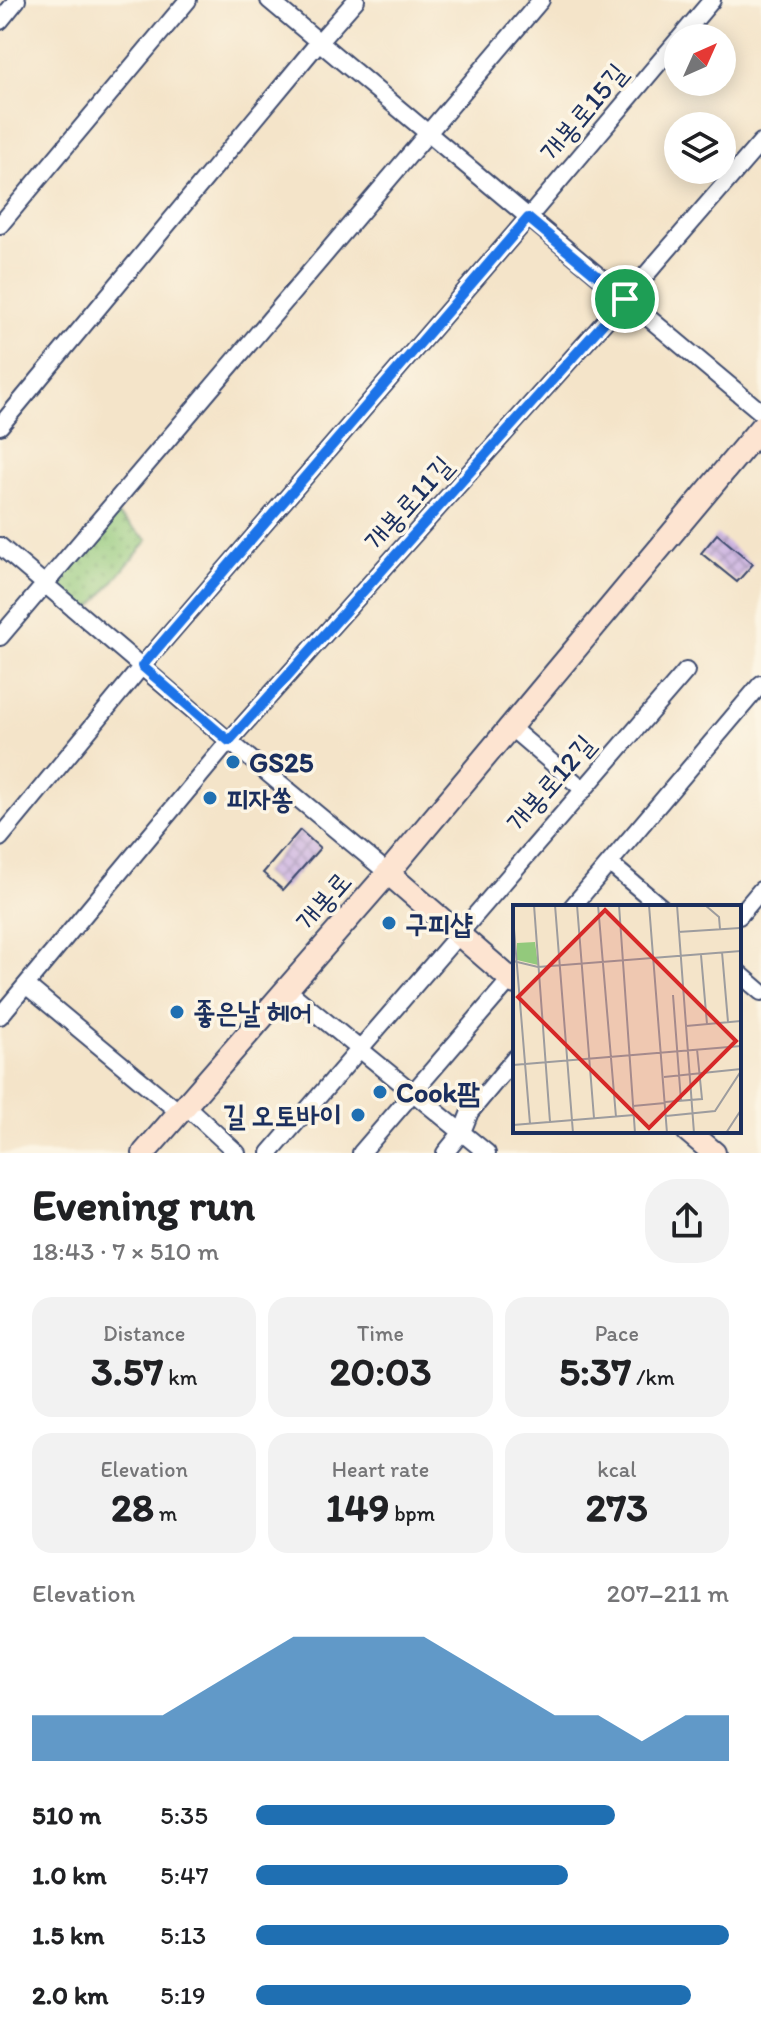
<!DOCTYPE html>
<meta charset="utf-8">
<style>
:root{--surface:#fff;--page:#f2f2f2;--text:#202124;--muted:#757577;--accent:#1f6fb2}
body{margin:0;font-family:Itim,"Poor Story",sans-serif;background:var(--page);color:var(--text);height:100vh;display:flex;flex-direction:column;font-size:30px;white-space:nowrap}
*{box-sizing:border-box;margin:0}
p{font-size:26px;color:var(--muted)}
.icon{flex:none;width:44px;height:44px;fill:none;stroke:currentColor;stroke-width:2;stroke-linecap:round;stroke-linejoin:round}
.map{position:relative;height:1153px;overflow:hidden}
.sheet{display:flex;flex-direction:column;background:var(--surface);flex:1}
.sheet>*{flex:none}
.needle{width:52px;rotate:45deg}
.tools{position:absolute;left:664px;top:24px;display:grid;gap:16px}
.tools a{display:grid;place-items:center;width:72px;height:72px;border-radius:50%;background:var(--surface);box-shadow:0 4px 20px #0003;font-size:40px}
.pin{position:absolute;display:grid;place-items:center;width:68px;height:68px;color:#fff;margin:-34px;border:4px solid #fff;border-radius:50%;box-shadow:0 2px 8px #0007}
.round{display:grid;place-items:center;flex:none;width:84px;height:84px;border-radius:32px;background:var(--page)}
.summary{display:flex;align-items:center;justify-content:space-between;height:136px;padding:0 32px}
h1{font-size:44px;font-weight:700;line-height:60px}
.figures{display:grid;grid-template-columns:repeat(3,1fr);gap:12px;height:136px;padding:8px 32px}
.figures div{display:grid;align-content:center;border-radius:20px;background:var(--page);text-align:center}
.figures b{font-size:40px;font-weight:700}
.figures small{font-size:22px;font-weight:400}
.figures p{font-size:22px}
.chart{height:224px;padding:16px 32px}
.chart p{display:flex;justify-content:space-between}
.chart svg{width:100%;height:144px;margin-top:8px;fill:var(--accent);opacity:.7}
ul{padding:0 32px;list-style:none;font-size:26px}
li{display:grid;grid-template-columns:128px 96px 1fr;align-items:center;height:60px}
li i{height:20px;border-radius:10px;background:var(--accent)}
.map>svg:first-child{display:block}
</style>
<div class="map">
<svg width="761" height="1153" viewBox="0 0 761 1153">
<defs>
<pattern id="park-dots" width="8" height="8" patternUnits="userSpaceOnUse" patternTransform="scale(2)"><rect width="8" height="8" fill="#93c97c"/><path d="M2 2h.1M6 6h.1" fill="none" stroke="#77a469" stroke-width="1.8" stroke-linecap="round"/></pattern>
<pattern id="building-cross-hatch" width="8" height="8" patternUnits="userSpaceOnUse" patternTransform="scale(2)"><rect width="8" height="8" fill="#ceb5e2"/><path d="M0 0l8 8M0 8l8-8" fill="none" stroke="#a694ba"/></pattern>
</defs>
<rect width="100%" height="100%" fill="#fcf5e5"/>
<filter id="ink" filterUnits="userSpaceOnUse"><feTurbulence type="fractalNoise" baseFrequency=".0125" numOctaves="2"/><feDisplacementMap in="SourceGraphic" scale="16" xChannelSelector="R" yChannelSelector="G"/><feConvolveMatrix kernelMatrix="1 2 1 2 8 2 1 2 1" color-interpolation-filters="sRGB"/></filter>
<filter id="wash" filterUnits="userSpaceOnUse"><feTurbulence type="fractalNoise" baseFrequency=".006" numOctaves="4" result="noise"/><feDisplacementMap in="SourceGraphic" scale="32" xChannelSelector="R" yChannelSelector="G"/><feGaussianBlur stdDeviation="1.8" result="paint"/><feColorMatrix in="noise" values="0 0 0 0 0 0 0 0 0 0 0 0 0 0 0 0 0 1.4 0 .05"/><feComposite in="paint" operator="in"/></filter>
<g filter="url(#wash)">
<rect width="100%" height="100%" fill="#f4e4c9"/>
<path fill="url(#park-dots)" stroke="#577c6d" stroke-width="2" d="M115,513l33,27 -64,77 -29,-33z"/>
<g id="blocks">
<path fill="url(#building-cross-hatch)" d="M717,534l36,30 -16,18 -36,-29z
M300,830l20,18 -37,42 -20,-17z"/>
</g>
</g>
<g filter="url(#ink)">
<use href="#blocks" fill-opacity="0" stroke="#3c4a6e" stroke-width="2"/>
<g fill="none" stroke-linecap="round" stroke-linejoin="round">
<defs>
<path id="street" d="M269,0l492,412
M0,21l17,-21
M680,38l32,-38
M0,225l188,-225
M0,426l318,-383 38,-43
M0,546l229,195 159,132
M0,637l541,-637
M510,727l74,63
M0,838l142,-172 386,-448 150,-178
M609,863l52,44
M572,907l189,-223
M739,916l22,-26
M739,973l22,19
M26,985l153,127
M286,989l201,164
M0,1016l229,-275 396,-442 136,-157
M185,1105l52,48
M270,1153l416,-482
M361,1153l154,-179
M445,1153l17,-21 8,-20 45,-54"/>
<path id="secondary" d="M388,873l127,110
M688,1131l26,22
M144,1153l244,-280 373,-446"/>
</defs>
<use href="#street" stroke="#3c4a6e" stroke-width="20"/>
<use href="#secondary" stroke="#3c4a6e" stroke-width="26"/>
<use href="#street" stroke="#fff" stroke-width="16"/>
<use href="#secondary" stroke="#fde4d1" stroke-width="22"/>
</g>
</g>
<g fill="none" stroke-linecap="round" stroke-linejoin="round" filter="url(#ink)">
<defs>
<path id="route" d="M528,218l97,81 -396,442 -87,-75z"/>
</defs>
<use href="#route" stroke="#fff" stroke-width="16"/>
<use href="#route" stroke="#1a73e8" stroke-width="10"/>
</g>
<g fill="#1f6fb2" stroke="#fcf5e5" stroke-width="3">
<circle cx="233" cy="762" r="8"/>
<circle cx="210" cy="798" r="8"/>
<circle cx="389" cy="923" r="8"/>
<circle cx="177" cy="1012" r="8"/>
<circle cx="380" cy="1092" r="8"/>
<circle cx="358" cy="1115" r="8"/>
</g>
<g text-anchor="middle" stroke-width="7" stroke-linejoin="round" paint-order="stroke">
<g font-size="28" fill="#1b2f5e" stroke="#fcf5e5">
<text transform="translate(583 112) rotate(-50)" y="10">개봉로15길</text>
<text transform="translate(408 503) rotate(-48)" y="10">개봉로11길</text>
<text transform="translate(550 783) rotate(-49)" y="10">개봉로12길</text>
<text transform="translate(323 901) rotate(-49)" y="10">개봉로</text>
</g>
<g font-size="28" font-weight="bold" fill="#1b2f5e" stroke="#fcf5e5" text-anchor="start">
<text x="249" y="772">GS25</text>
<text x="226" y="808">피자쏭</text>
<text x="405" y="933">구피샵</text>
<text x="193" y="1022">좋은날 헤어</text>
<text x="396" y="1102">Cook팜</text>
<text x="342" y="1125" text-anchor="end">길 오토바이</text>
</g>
</g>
<g transform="translate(513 905)">
<rect width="228" height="228" fill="#f4e4c9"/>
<path d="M22,37l3,23 -21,-5v-17z" fill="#93c97c"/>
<path fill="none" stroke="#9d9c9e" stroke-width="2" d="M21,0l16,217M42,0l18,228M64,0l17,213M85,0l18,212M106,0l16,228M136,0l18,228M164,0l17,228M192,0l14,12 1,12M0,12l17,207M165,27l62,-4M209,47l6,70M188,50l6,69M0,56l25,6 203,-16M160,90l8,106M173,121l55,-5M0,160l228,-19M151,172l77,-8M152,197l37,-3 -5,-50M120,201l32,-3M153,211l49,-5 26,-40M0,220l121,-10M213,228l15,-23"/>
<path fill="#d62828" fill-opacity="0.15" stroke="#d62828" stroke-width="4" d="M92,5l131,131 -87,87 -131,-131z"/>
<rect width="228" height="228" fill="none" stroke="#1b2f5e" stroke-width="4"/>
</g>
</svg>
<div class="tools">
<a><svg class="needle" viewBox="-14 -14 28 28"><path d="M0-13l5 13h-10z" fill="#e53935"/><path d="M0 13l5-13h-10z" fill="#757577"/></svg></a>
<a><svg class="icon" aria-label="layers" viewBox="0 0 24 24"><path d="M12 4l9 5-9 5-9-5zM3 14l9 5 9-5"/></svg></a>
</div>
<div class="pin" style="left:625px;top:299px;background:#1e9e55"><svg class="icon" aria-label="arrive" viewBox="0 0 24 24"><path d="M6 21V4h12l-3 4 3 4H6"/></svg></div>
</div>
<section class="sheet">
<div class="summary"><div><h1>Evening run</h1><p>18:43 · 7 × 510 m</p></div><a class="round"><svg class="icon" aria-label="share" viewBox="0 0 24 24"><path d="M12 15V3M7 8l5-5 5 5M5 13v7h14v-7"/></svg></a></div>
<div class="figures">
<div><p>Distance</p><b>3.57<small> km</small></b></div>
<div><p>Time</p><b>20:03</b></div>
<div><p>Pace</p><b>5:37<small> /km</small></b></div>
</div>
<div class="figures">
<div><p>Elevation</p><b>28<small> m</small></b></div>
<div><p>Heart rate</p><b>149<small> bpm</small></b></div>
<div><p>kcal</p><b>273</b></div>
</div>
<div class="chart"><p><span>Elevation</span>207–211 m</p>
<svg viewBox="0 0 160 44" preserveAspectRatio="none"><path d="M0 44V30L10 30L20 30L30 30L40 22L50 14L60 6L70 6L80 6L90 6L100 14L110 22L120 30L130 30L140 38L150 30L160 30V44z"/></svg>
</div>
<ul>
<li><b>510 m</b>5:35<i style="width:76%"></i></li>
<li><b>1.0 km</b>5:47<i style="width:66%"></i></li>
<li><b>1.5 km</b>5:13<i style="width:100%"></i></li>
<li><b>2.0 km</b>5:19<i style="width:92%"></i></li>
</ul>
</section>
